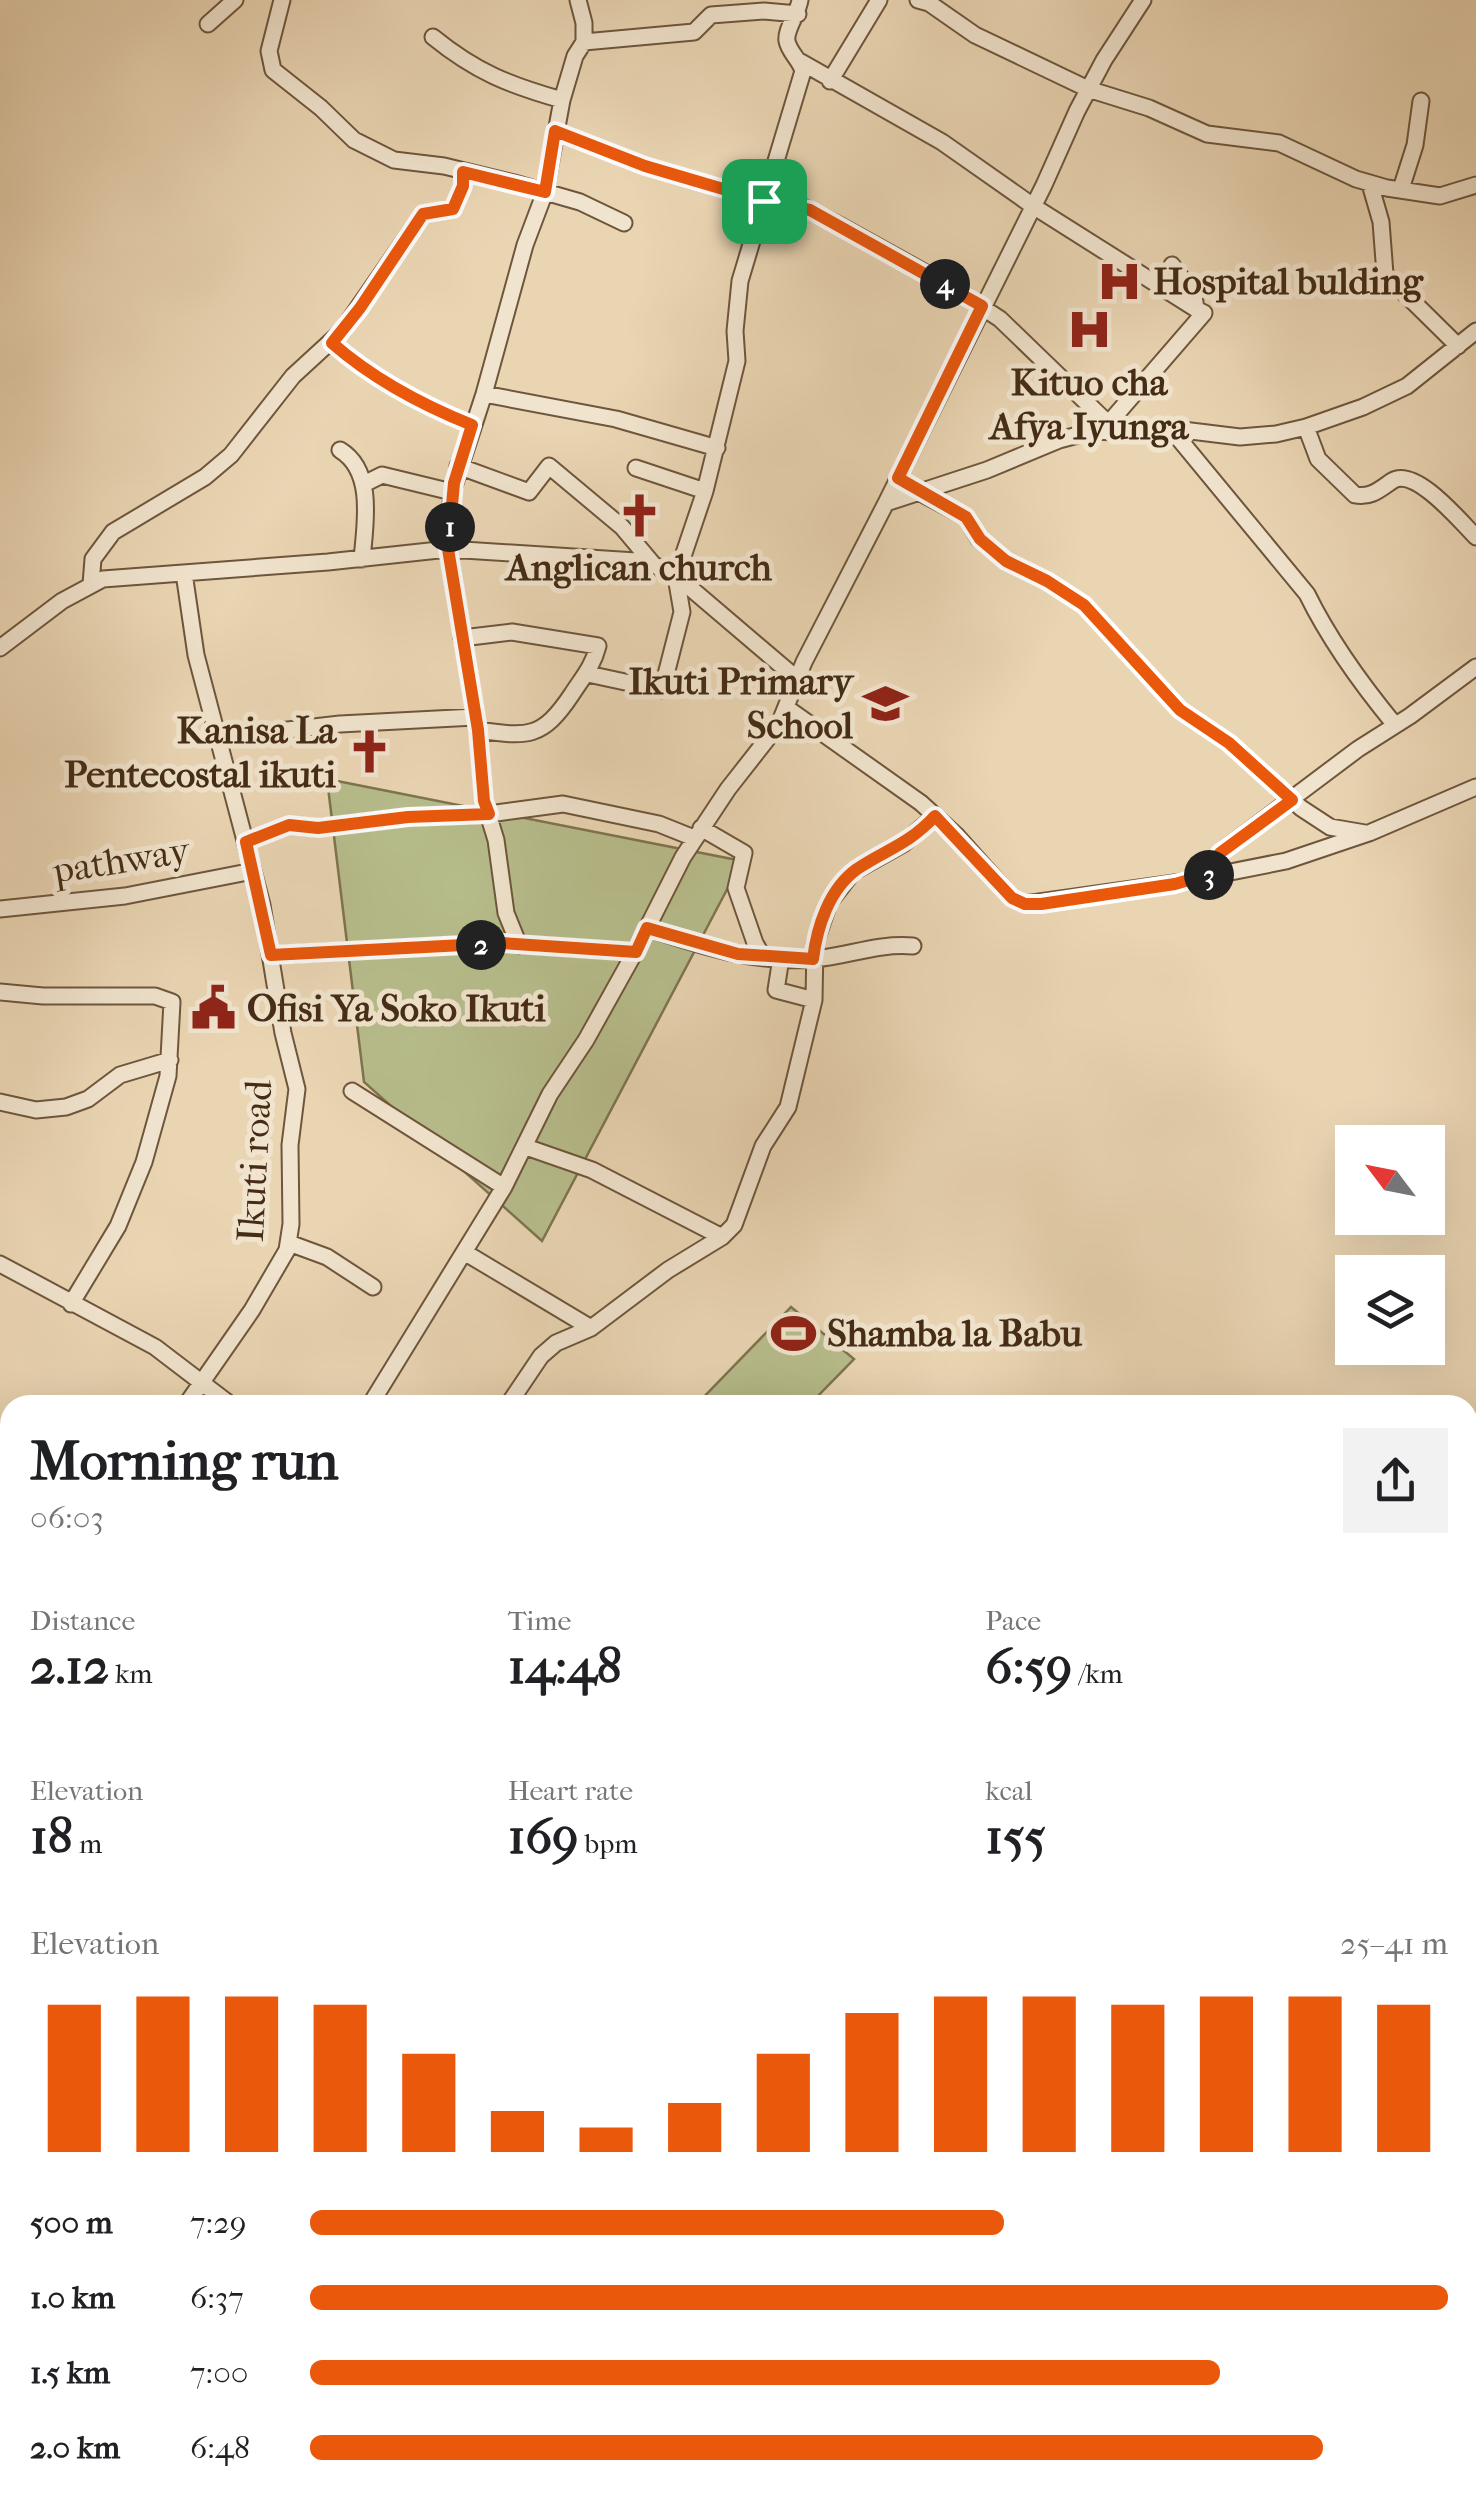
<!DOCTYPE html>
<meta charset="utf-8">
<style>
:root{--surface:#fff;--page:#f2f2f2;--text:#202124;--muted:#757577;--accent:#ea580c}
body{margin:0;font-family:"IM FELL French Canon",serif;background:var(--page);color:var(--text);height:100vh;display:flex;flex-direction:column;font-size:38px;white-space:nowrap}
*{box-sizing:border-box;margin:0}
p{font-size:32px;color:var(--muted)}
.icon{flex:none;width:55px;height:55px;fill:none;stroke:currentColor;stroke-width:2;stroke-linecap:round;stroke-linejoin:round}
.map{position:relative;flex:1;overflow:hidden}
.sheet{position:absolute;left:0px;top:1395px;width:1478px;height:1112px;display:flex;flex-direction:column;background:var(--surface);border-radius:30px 30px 0 0;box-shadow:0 10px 40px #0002}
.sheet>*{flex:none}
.needle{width:65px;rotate:302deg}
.buttons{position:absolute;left:1335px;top:1125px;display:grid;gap:20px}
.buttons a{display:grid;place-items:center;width:110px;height:110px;border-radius:0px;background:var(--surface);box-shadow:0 10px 40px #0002;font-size:50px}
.pin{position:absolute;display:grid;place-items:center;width:85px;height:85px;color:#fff;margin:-42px;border-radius:20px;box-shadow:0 5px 15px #0006}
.km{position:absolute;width:50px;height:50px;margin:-25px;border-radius:50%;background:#222;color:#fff;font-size:28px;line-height:50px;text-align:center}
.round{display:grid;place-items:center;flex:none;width:105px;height:105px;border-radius:0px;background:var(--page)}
.head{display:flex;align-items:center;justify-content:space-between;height:170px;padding:0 30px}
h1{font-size:55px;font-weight:800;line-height:75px}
.metrics{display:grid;grid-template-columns:repeat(3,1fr);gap:15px;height:170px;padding:10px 30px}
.metrics div{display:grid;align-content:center}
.metrics b{font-size:50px;font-weight:800}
.metrics small{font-size:28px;font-weight:400}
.metrics p{font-size:28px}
.chart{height:280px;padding:20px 30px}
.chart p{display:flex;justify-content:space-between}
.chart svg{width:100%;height:180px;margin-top:10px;stroke:var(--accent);stroke-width:6}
ul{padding:0 30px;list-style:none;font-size:32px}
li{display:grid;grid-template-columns:160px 120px 1fr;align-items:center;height:75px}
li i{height:25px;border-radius:12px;background:var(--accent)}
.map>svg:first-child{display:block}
</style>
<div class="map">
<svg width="1476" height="2506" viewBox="0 0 1476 2506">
<rect width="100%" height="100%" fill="#ead5b3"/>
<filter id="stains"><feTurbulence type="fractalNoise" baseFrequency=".002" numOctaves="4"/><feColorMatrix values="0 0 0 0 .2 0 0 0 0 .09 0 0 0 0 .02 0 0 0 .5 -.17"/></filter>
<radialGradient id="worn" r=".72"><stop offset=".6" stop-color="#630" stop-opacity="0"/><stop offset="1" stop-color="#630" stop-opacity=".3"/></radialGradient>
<path fill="#b7bd8c" stroke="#7e7450" stroke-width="2.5" d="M327,779l415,82 -200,380 -178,-159z
M791,1307l63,52 -45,46 -112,-1z"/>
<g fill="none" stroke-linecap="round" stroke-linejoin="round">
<defs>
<path id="minor" d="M282,0l-13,51 4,19 48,38 33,32 40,20 50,6 70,17 66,19 44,21
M918,0l11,3 46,32 113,54 61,19 58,26 72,9 77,36 31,9 53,8 36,-11
M208,24l27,-24
M433,37c43,35 76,48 129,63
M584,42l110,-10 17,-17 53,-4 34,3
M801,62l141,80 91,64 163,103
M830,81l49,-81
M555,131l90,35 60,18 59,17 35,4 42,21 110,61 49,32 116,112
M1370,184l11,38 4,52 73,72
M1401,189l14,-44 6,-44
M332,343c40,35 90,62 140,82
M484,394l132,25 101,29
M1108,424l96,-111 -8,-4 -2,-14 -22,-30
M1306,427l12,32 37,36c16,3 25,-6 37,-14 23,-15 68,40 84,56
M1170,428l137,166c23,47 55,91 88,131
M340,450c35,21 25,75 22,109
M458,466l71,26 20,-26 73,61 31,37
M636,468l69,23
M364,484l18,-9 70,17
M915,490l51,27 13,22 27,22 41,20 37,24 96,105 49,33 72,65 29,19 35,6
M886,503l101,-33 72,-30 34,-9 43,2 22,-6 82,10 36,-3 30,-7 57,-20 44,-21 69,-55
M184,573l12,82 66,250 21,128 14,56 -7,56 1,79 -4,26 -35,60 -66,95
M91,584l2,-25 20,-27 92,-55 26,-22 62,-79 49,-45 81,-117 30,-5 10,-23v-14
M462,638l50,-6 86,14c-5,20 -15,31 -26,48 -30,45 -44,43 -94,36
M0,648l62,-47 41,-22 225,-17 120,-13 188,12 17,3 35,22 108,92
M588,674l74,16 20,-78 -6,-35 29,-86 32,-130 -2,-30 5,-50 63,-210c-3,-11 -14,-19 -16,-30 -2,-11 11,-27 13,-41
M787,708l134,95 36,33 55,62 13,6 150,-21 111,-22 83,-28 107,-46
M218,738l122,-14 135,-7
M701,828l43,25 -8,35 19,55 8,14
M246,842l43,-17 28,3 91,-11 81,-3 74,-10 96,20 35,14
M1211,874l6,-17 9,-9 132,-99 52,-33 66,-49
M0,909l125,-13 128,-25
M647,928c54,18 109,36 167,31 35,-3 63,-16 99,-13
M519,945l-13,-32 -10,-73 -12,-39 -6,-71 -30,-181 4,-57 32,-98 41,-149 20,-53 17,-92 13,-44 9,-14v-19l-6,-23
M271,955l230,-12 134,9
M781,958l-5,32 38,10
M0,992l43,4h112l17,6 -4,74 -24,86 -26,64 -47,78
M352,1091l152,96
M0,1102l36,8 30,-3 22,-8 32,-24 50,-15
M526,1147l66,23 130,67
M289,1243l38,14 46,30
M464,1252l127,76
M0,1264l155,83 76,58
M370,1405l134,-218 46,-93 36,-54 49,-88 48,-95 45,-68 51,-65 25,-62 82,-159 158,-318 33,-74 27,-51 39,-60
M508,1405l33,-49 15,-13 35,-15 77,-58 54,-33 12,-12 29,-79 25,-39 26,-107 1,-56 14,-41 24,-31 50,-28 32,-28
M0,1551l10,3
M0,2014l10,4
M418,2498l15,8"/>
</defs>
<use href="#minor" stroke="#6e563c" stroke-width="19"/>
<use href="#minor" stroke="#f1e4ce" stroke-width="15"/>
</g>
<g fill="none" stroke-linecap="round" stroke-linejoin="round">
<defs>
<path id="route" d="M555,131l90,35 119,35 46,9 172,96 -84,172 68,39 14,22 26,22 41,20 37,24 96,105 49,33 63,57 -72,53 -10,21 -35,10 -134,20h-16l-13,-6 -77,-82c-27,29 -48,33 -78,53 -28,20 -40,58 -44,90l-75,-5 -91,-26 -11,24 -134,-9 -231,12 -25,-113 43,-17 29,3 90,-11 81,-3 -5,-13 -6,-71 -30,-181 6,-66 18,-58c-50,-20 -100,-47 -140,-82l28,-35 63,-94 30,-5 10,-23v-14l82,20z"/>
</defs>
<use href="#route" stroke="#fff" stroke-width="20"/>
<use href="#route" stroke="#ea580c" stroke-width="12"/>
</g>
<defs>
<symbol id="hospital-bare" viewBox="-9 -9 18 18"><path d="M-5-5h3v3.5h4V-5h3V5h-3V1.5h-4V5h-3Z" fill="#8f2418" stroke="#f1e4ce" stroke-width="2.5" paint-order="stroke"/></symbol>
<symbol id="church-bare" viewBox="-9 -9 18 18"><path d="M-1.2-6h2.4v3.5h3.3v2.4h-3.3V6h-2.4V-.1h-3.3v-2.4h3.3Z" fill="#8f2418" stroke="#f1e4ce" stroke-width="2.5" paint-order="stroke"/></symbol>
<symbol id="school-bare" viewBox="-9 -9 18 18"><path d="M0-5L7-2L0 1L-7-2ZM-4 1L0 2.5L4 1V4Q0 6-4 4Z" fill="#8f2418" stroke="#f1e4ce" stroke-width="2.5" paint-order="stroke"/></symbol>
<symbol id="civic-bare" viewBox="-9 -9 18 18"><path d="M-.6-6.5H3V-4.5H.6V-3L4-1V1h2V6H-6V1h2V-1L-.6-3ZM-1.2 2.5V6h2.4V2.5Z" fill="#8f2418" stroke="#f1e4ce" stroke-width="2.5" paint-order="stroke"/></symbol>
<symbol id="stadium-bare" viewBox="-9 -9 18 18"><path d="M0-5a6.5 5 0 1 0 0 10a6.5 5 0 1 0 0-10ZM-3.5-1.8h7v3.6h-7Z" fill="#8f2418" stroke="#f1e4ce" stroke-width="2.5" paint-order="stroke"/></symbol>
</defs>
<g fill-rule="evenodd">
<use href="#hospital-bare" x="1088" y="250" width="63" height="63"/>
<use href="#hospital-bare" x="1058" y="298" width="63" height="63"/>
<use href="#church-bare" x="608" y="484" width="63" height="63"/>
<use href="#school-bare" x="854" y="672" width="63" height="63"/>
<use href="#church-bare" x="338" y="720" width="63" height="63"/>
<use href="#civic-bare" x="182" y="976" width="63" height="63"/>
<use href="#stadium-bare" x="762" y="1302" width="63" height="63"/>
</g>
<g text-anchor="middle" stroke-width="10" stroke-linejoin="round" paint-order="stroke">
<g font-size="38" font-weight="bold" fill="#452c15" stroke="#f1e4ce" text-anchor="start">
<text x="1153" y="294">Hospital bulding</text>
<text x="1089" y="395" text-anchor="middle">Kituo cha<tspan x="1089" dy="44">Afya Iyunga</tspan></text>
<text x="639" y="580" text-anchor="middle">Anglican church</text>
<text x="853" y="694" text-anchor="end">Ikuti Primary<tspan x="853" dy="44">School</tspan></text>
<text x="336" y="743" text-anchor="end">Kanisa La<tspan x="336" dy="44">Pentecostal ikuti</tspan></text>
<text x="247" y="1021">Ofisi Ya Soko Ikuti</text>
<text x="827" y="1346">Shamba la Babu</text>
</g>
<g font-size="38" fill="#452c15" stroke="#f1e4ce">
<text transform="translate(121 860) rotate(-9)" y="13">pathway</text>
<text transform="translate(254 1161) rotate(-87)" y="13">Ikuti road</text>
</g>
</g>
<rect width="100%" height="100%" filter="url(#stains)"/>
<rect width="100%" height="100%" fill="url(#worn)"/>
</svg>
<div class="buttons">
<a><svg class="needle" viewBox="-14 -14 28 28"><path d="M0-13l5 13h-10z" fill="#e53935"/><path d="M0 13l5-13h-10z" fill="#757577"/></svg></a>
<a><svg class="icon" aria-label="layers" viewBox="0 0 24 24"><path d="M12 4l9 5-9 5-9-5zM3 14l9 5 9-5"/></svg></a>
</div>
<div class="pin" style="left:764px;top:201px;background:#1e9e55"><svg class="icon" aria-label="arrive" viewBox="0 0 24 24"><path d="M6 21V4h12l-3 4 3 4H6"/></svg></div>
<b class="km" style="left:450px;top:527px">1</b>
<b class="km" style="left:481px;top:945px">2</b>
<b class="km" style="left:1209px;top:875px">3</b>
<b class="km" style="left:945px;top:284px">4</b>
<section class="sheet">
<div class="head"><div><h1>Morning run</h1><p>06:03</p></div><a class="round"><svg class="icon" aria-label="share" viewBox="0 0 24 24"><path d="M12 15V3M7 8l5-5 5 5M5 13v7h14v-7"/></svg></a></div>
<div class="metrics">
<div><p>Distance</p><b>2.12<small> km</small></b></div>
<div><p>Time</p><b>14:48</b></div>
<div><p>Pace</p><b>6:59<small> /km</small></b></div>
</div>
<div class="metrics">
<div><p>Elevation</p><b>18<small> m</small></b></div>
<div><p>Heart rate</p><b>169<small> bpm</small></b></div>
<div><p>kcal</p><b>155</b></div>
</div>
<div class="chart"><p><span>Elevation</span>25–41 m</p>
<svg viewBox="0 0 160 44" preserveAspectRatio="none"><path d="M5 44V8M15 44V6M25 44V6M35 44V8M45 44V20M55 44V34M65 44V38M75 44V32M85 44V20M95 44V10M105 44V6M115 44V6M125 44V8M135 44V6M145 44V6M155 44V8"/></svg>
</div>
<ul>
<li><b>500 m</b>7:29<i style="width:61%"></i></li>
<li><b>1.0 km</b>6:37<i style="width:100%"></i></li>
<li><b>1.5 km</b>7:00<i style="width:80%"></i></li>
<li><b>2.0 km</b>6:48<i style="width:89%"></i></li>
</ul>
</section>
</div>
